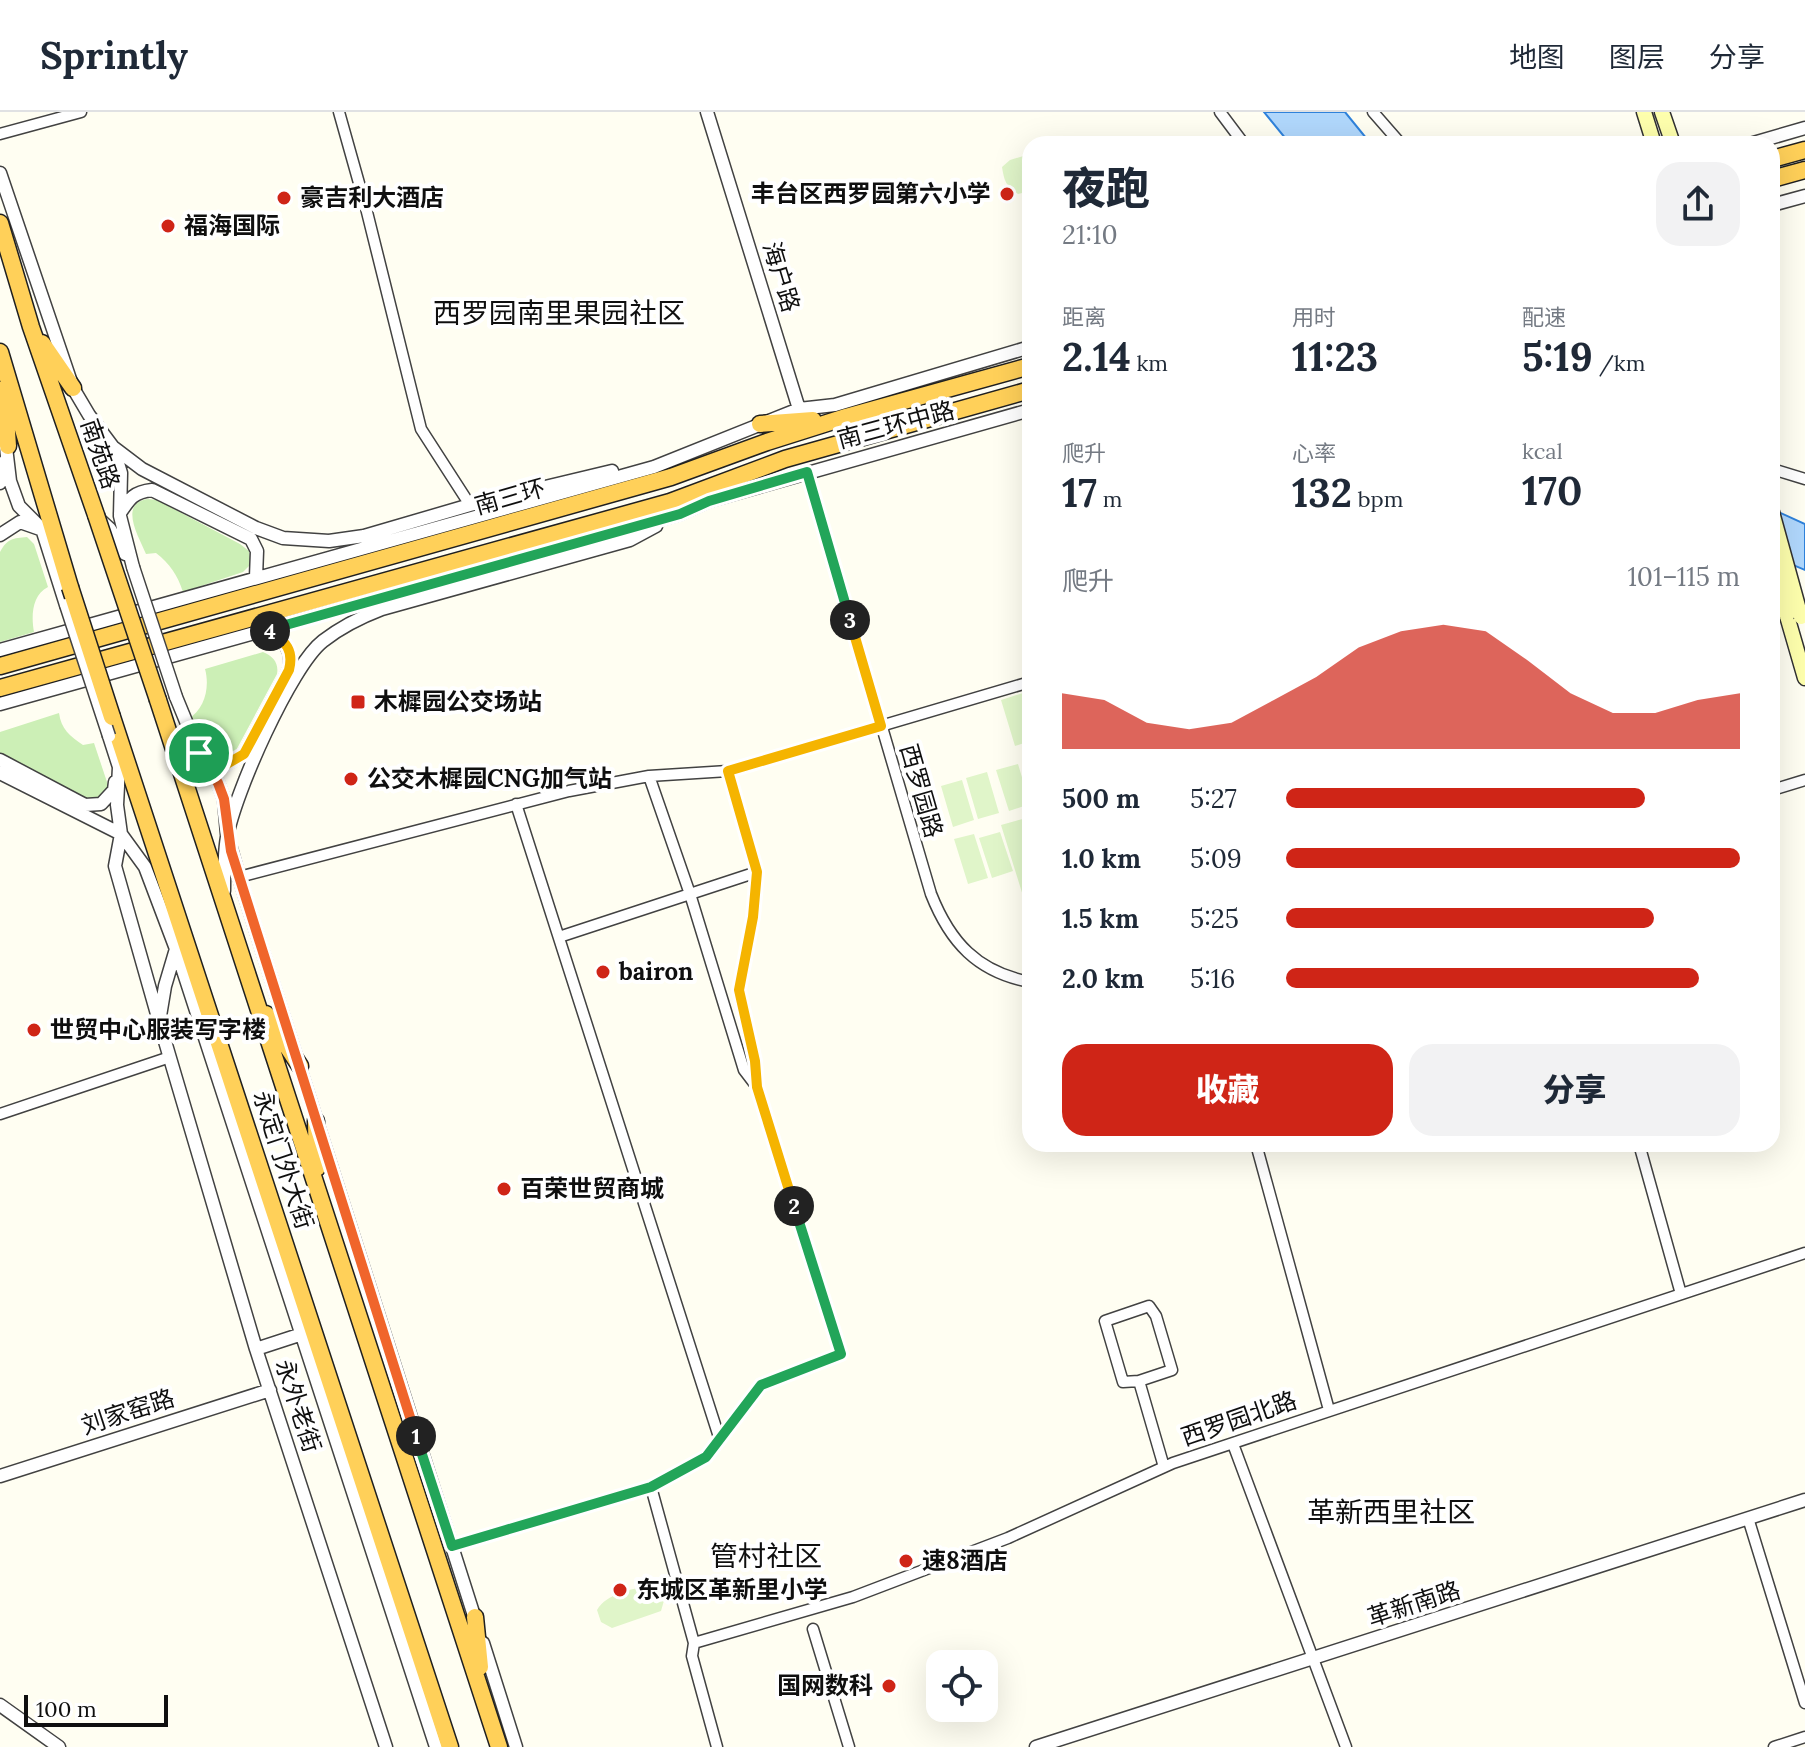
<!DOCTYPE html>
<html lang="zh">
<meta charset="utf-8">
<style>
:root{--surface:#fff;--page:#f2f2f3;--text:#1f2937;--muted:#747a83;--line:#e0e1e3;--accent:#cf2517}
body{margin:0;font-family:Lora,"Noto Sans SC",serif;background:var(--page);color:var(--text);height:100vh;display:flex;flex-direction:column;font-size:30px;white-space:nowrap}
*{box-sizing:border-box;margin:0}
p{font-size:26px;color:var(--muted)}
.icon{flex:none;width:44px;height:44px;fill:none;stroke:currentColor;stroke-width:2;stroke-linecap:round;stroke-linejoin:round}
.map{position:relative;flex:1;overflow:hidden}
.drawer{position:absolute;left:1022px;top:24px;width:758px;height:1016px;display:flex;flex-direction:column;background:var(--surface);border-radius:24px;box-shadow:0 8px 32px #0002}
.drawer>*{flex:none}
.buttons{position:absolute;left:926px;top:1538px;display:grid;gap:16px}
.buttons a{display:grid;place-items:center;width:72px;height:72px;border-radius:16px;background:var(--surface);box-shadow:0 8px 32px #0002;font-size:40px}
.scale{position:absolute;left:24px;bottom:20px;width:144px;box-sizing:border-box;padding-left:8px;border:4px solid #0f0f0f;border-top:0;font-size:22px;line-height:28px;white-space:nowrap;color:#0f0f0f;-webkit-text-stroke:6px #fff;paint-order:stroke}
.pin{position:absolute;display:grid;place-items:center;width:68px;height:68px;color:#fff;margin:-34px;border:4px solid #fff;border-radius:50%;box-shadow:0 2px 8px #0007}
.km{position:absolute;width:40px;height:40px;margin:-20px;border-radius:50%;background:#222;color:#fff;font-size:22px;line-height:40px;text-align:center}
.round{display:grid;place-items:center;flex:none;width:84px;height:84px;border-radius:24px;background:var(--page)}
.overview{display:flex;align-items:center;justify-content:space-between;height:136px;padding:0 40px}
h1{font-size:44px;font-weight:800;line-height:60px}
.stats{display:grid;grid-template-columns:repeat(3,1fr);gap:12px;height:136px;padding:8px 40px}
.stats div{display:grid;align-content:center}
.stats b{font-size:40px;font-weight:800}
.stats small{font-size:22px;font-weight:400}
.stats p{font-size:22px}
.chart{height:224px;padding:16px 40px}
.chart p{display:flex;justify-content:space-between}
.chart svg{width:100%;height:144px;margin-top:8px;fill:var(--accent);opacity:.7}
.cta{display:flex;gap:16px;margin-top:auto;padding:16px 40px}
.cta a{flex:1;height:92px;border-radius:24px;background:var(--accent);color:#fff;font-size:32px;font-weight:800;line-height:92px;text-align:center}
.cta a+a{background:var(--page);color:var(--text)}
ul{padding:0 40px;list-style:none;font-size:26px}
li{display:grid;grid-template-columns:128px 96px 1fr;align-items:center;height:60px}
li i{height:20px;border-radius:10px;background:var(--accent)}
header{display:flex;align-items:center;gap:48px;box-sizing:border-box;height:112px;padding:0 40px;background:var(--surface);border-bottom:2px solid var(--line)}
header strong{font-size:38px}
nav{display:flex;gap:44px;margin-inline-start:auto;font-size:28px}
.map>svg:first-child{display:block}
</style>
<header>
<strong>Sprintly</strong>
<nav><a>地图</a><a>图层</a><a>分享</a></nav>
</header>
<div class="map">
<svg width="1805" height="1635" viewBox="0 0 1805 1635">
<rect width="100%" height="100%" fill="#fffef2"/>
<path fill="#ccefb6" d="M148,387l9,1 83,44 9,7 2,13 -8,8 -60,20c-6,-18 -13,-28 -27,-39l-10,1c-7,-17 -28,-51 2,-55z
M27,425l7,7 14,43c-16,8 -17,29 -14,45l-34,10v-90c7,-13 13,-14 27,-15z
M263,540c10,4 16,11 14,22l-44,82 -5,5 -27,-2 -13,-40c17,-10 22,-32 17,-50z
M59,601c2,16 11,23 24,32l11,-2 15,45 -7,11 -10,4 -92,-45v-26z"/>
<path fill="#e0f5c9" d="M1030,42v37l-12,3c-12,-7 -14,-14 -16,-27l8,-7z
M1023,581l7,23v25l-15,5 -14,-46z
M1018,652l12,40 -21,7 -13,-41z
M987,660l12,41 -21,6 -12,-41z
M962,668l12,40 -21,7 -12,-41z
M1030,705v94l-2,1 -27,-87z
M1000,720l13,39 -21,7 -13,-40z
M974,722l14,44 -20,6 -14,-45z
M649,1473l9,4 7,8 -4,14 -49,17 -11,-6 -4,-12c10,-17 34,-20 52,-25z"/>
<path fill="#b0d7fc" stroke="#2f82db" stroke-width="2" d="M1264,0h81l26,32h-81z
M1772,397l33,15v46l-33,-14z"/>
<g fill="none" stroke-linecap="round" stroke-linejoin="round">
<defs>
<path id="minor" d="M339,0l27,96 55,221 49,76
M1220,0l24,32
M1373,0l28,32
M0,22l81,-22
M1772,357l33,10
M807,360l124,422c19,48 46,78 99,88
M728,659l29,101 -4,45 -14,73 16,71 2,24
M1772,678l33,-10
M516,692l203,633
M239,765l330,-86 80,-15 79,-5 302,-89
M559,825l198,-65
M0,1002l170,-57
M1256,1032l73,266
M1639,1032l42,150
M1139,1269l33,-11 -16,-54 -7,-10 -44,15 18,61 16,-1 25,86
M1233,1332l113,303
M651,1375l43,156 -2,13 25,91
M1748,1406l57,185
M452,1434l199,-59 55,-30 55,-72 80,-31 -84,-267 -13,-17 -54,-176 -41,-118
M813,1517l36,118
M694,1531l159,-46 155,-59 165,-75 632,-210
M1774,1635l31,-10"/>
<path id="tertiary" d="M707,0l92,297
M1750,32l55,-16
M0,61l73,215 16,27 24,32 29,22 114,59 27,10 46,3 35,-5 106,-31 142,-34
M1772,93l33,-9
M5,327l5,42 9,25 23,23 24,76
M113,335l8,26 -1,43 13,51
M0,371l5,-22
M120,401c10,-15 14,-21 32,-23l99,49 6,12 -1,26
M98,406l12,11 15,25
M0,423l20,-13 20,7
M0,538l654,-183 145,-58 36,-4 195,-58
M176,585l23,56 19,30 6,16 3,35 12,43 237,745
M0,592l680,-190 29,-13 321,-91
M109,624l10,31 -2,38 4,29 24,33 31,82 260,798
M200,642l16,11h9l19,-11 45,-84c5,-21 -5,-29 -21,-40
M0,648l85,45 16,-1 13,-14 1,-8
M0,661l121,61
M121,722l-6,32 44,155 97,328 130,398
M224,779c0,-18 0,-36 3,-54 7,-42 64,-171 96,-196 18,-14 38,-24 59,-32l248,-69 26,-14
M160,904l5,-30 11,-37
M256,1237l46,-15
M0,1364l270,-86
M483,1531l33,104
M0,1593l59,42
M1036,1635l769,-247"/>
<path id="secondary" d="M1644,0l10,32
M1662,0l11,32
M1787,504l18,62"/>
<path id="trunk" d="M1772,47l33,-9
M1772,67l33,-9
M0,111l31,104 65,188
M42,231l31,45
M0,240l70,235
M4,277l4,57
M760,312l53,-4
M0,554l671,-189 96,-35 79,-25 184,-51
M0,576l670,-186 115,-43 245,-69
M158,588l341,1047
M112,605l338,1030
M266,902l34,52
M316,1009l1,47
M475,1505l5,50"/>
</defs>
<use href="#minor" stroke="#424242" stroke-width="13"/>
<use href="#tertiary" stroke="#424242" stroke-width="15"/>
<use href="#secondary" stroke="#313131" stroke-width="17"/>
<use href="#trunk" stroke="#202020" stroke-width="19"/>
<use href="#minor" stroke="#fff" stroke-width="10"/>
<use href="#tertiary" stroke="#fff" stroke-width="12"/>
<use href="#secondary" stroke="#feffad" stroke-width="14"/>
<use href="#trunk" stroke="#ffd059" stroke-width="16"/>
<defs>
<path id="tertiary-bridge" d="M133,455l43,130
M66,493l43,131"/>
<path id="secondary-bridge" d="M1772,400l29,105
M1772,448l15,56"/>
<path id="trunk-bridge" d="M96,403l62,185
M70,475l42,130"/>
</defs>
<use href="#tertiary-bridge" stroke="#424242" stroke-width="15" stroke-linecap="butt"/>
<use href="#secondary-bridge" stroke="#313131" stroke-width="17" stroke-linecap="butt"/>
<use href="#trunk-bridge" stroke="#202020" stroke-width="19" stroke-linecap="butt"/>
<use href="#tertiary-bridge" stroke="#fff" stroke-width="12"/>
<use href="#secondary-bridge" stroke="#feffad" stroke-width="14"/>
<use href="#trunk-bridge" stroke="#ffd059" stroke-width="16"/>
</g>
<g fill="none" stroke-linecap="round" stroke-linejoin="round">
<defs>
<path id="split-1" d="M199,641l19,30 6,16 7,52 185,585"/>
<path id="split-2" d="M416,1324l36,110 199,-59 55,-30 55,-72 80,-31 -47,-148"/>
<path id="split-3" d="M794,1094l-37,-119 -2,-26 -16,-71 14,-73 4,-45 -29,-101 153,-45 -31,-106"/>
<path id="split-4" d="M270,519l-2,-1 412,-116 29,-13 98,-29 43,148"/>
<path id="split-5" d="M199,641l17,12h9l19,-11 45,-84c5,-20 -3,-28 -19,-39"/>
</defs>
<use href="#split-1" stroke="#fff" stroke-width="16"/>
<use href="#split-2" stroke="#fff" stroke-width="16"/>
<use href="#split-3" stroke="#fff" stroke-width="16"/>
<use href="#split-4" stroke="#fff" stroke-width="16"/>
<use href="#split-5" stroke="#fff" stroke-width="16"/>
<use href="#split-1" stroke="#f0652b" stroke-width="10"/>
<use href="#split-2" stroke="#22a559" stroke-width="10"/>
<use href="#split-3" stroke="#f5b400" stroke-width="10"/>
<use href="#split-4" stroke="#22a559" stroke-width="10"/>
<use href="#split-5" stroke="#f5b400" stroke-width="10"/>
</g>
<g fill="#cf2517" stroke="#fff" stroke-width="3">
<circle cx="1007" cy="82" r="8"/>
<circle cx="284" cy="86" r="8"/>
<circle cx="168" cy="114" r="8"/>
<rect x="350" y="582" width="16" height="16" rx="4"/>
<circle cx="351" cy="667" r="8"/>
<circle cx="603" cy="860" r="8"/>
<circle cx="34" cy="918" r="8"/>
<circle cx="504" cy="1077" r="8"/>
<circle cx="906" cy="1449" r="8"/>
<circle cx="620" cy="1478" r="8"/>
<circle cx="889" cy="1574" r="8"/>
</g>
<g text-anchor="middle" stroke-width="8" stroke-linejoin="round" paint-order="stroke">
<g font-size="24" font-weight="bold" fill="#0f0f0f" stroke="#fff" text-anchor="start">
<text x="991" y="90" text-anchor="end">丰台区西罗园第六小学</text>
<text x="300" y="94">豪吉利大酒店</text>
<text x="184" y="122">福海国际</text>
<text x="374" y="598">木樨园公交场站</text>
<text x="367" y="675">公交木樨园CNG加气站</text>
<text x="619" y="868">bairon</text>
<text x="50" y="926">世贸中心服装写字楼</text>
<text x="520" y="1085">百荣世贸商城</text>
<text x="922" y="1457">速8酒店</text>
<text x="636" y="1486">东城区革新里小学</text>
<text x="873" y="1582" text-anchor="end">国网数科</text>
</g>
<g font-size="24" fill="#0f0f0f" stroke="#fff">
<text transform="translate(781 165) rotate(73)" y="8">海户路</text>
<text transform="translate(896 313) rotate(-15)" y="8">南三环中路</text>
<text transform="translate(100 342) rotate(71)" y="8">南苑路</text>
<text transform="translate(510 385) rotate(-16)" y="8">南三环</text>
<text transform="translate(921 679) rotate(74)" y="8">西罗园路</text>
<text transform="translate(283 1048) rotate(72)" y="8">永定门外大街</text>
<text transform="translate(298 1294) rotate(72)" y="8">永外老街</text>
<text transform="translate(128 1300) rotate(-18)" y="8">刘家窑路</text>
<text transform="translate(1239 1307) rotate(-19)" y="8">西罗园北路</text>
<text transform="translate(1414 1492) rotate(-18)" y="8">革新南路</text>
</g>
<g font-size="28" fill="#0f0f0f" stroke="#fff">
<text x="559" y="211">西罗园南里果园社区</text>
<text x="1391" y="1410">革新西里社区</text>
<text x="766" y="1454">管村社区</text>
</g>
</g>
</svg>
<div class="buttons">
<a><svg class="icon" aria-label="locate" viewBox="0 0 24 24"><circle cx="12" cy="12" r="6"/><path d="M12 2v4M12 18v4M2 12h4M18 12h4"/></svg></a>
</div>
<div class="scale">100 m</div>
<div class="pin" style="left:199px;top:641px;background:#1e9e55"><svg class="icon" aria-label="arrive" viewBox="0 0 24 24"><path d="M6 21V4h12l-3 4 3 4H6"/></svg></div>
<b class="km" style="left:416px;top:1324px">1</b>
<b class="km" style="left:794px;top:1094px">2</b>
<b class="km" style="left:850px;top:508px">3</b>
<b class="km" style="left:270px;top:519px">4</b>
<section class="drawer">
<div class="overview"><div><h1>夜跑</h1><p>21:10</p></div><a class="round"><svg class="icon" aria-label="share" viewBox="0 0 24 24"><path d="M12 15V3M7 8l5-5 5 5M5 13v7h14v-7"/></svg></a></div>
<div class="stats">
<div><p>距离</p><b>2.14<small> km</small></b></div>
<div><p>用时</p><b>11:23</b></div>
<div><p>配速</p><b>5:19<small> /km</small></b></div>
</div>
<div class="stats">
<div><p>爬升</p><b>17<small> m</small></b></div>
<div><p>心率</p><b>132<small> bpm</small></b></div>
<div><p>kcal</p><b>170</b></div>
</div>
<div class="chart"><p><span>爬升</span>101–115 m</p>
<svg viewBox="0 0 160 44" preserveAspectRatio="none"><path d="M0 44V27L10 29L20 36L30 38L40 36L50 29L60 22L70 13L80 8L90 6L100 8L110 17L120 27L130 33L140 33L150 29L160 27V44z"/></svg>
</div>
<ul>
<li><b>500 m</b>5:27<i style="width:79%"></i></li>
<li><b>1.0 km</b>5:09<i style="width:100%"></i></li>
<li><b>1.5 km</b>5:25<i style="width:81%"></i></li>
<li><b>2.0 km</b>5:16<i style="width:91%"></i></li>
</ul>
<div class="cta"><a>收藏</a><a>分享</a></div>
</section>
</div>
